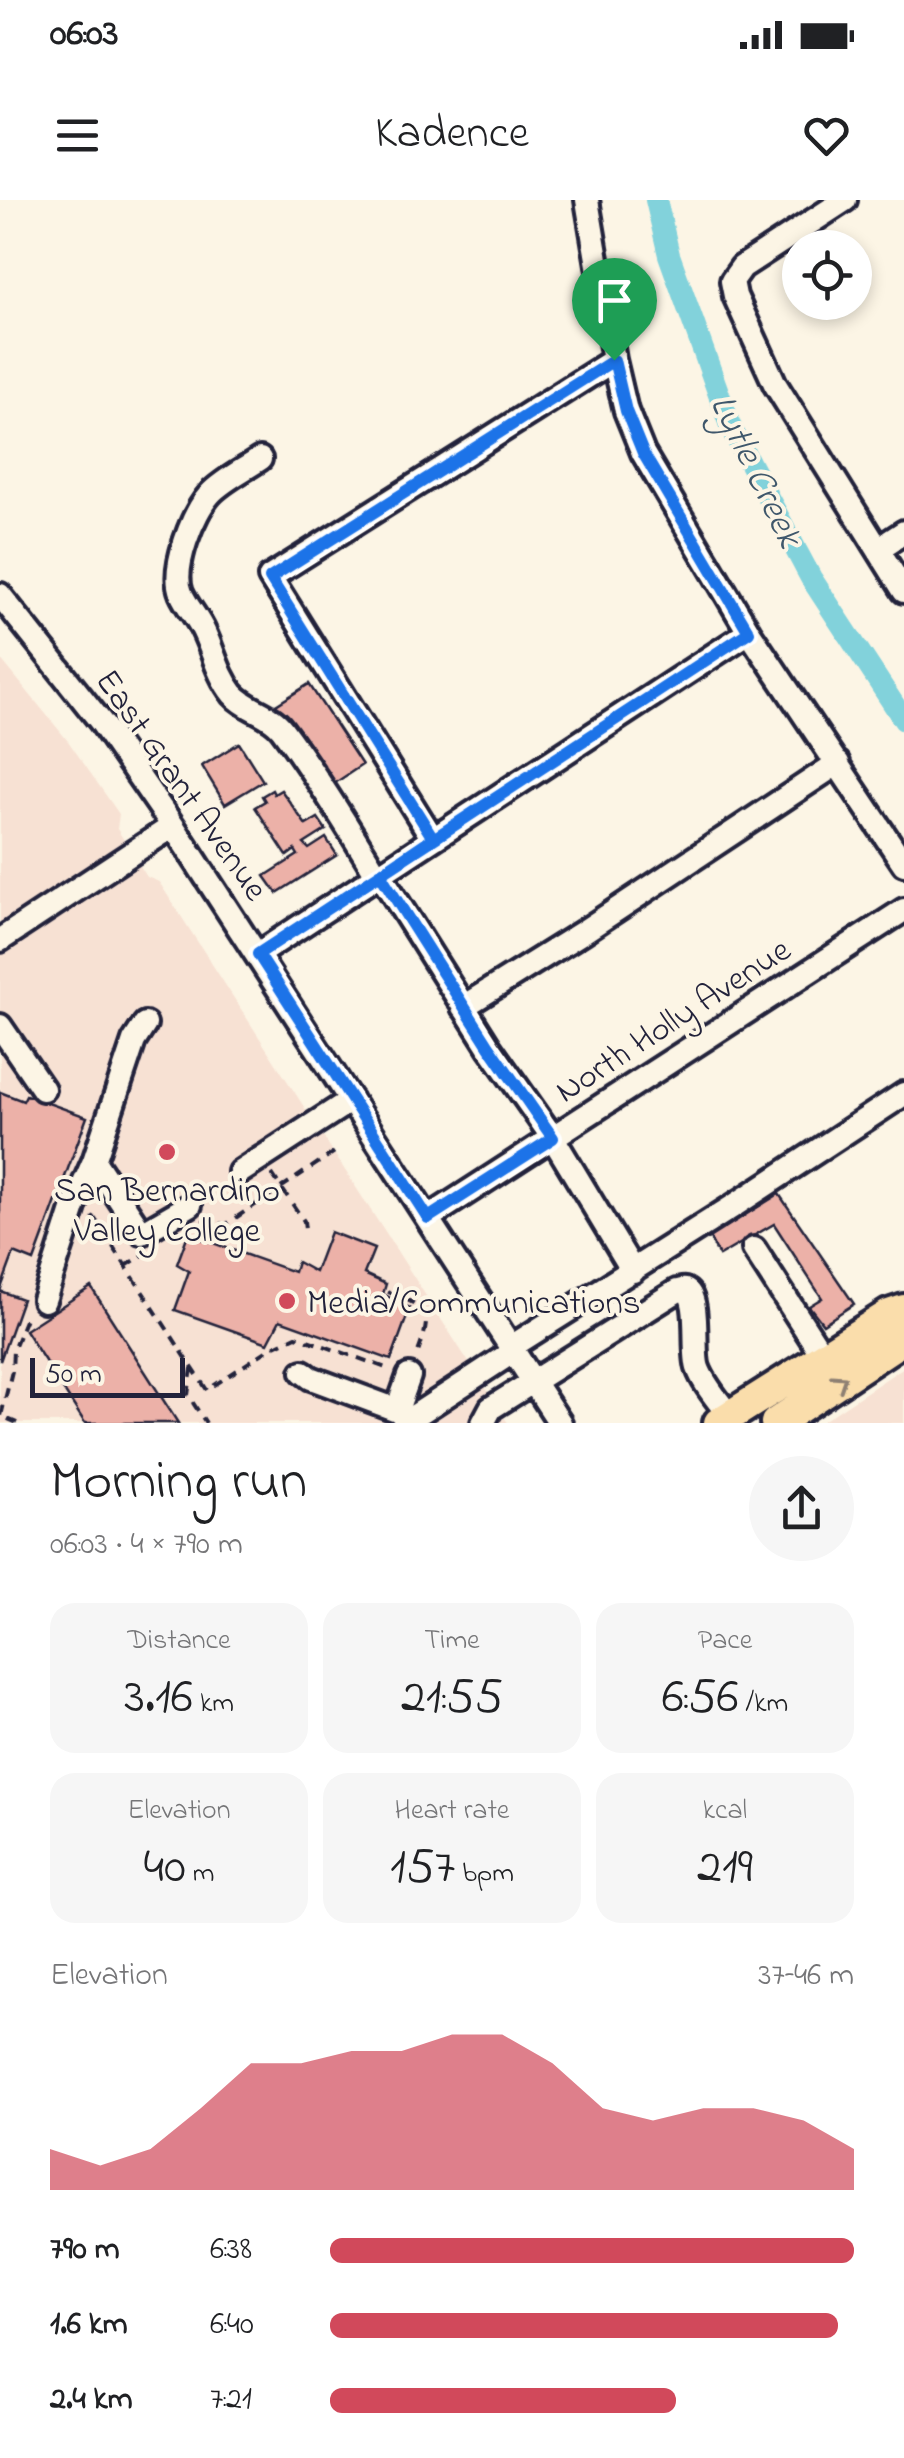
<!DOCTYPE html>
<meta charset="utf-8">
<style>
:root{--surface:#fff;--page:#f6f6f6;--text:#202124;--muted:#757577;--accent:#d1495b}
body{margin:0;font-family:"Indie Flower",sans-serif;background:var(--page);color:var(--text);height:100vh;display:flex;flex-direction:column;font-size:38px;white-space:nowrap}
*{box-sizing:border-box;margin:0}
p{font-size:32px;color:var(--muted)}
.icon{flex:none;width:55px;height:55px;fill:none;stroke:currentColor;stroke-width:2;stroke-linecap:round;stroke-linejoin:round}
.map{position:relative;height:1223px;overflow:hidden}
.sheet{display:flex;flex-direction:column;background:var(--surface);flex:1}
.sheet>*{flex:none}
.buttons{position:absolute;left:782px;top:30px;display:grid;gap:20px}
.buttons a{display:grid;place-items:center;width:90px;height:90px;border-radius:50%;background:var(--surface);box-shadow:0 5px 15px #0003;font-size:50px}
.scale{position:absolute;left:30px;bottom:25px;width:155px;box-sizing:border-box;padding-left:10px;border:5px solid #22223b;border-top:0;font-size:28px;line-height:35px;white-space:nowrap;color:#22223b;-webkit-text-stroke:8px #fcf5e5;paint-order:stroke}
.pin{position:absolute;display:grid;place-items:center;width:85px;height:85px;color:#fff;margin:-102px -42px;border-radius:50% 50% 50% 0;rotate:-45deg;box-shadow:0 0 10px #0007}
.pin .icon{rotate:45deg}
.round{display:grid;place-items:center;flex:none;width:105px;height:105px;border-radius:52px;background:var(--page)}
.headline{display:flex;align-items:center;justify-content:space-between;height:170px;padding:0 50px}
h1{font-size:55px;font-weight:600;line-height:75px}
.stats{display:grid;grid-template-columns:repeat(3,1fr);gap:15px;height:170px;padding:10px 50px}
.stats div{display:grid;align-content:center;border-radius:25px;background:var(--page);text-align:center}
.stats b{font-size:50px;font-weight:600}
.stats small{font-size:28px;font-weight:400}
.stats p{font-size:28px}
.chart{height:280px;padding:20px 50px}
.chart p{display:flex;justify-content:space-between}
.chart svg{width:100%;height:180px;margin-top:10px;fill:var(--accent);opacity:.7}
ul{padding:0 50px;list-style:none;font-size:32px}
li{display:grid;grid-template-columns:160px 120px 1fr;align-items:center;height:75px}
li i{height:25px;border-radius:12px;background:var(--accent)}
.status{display:flex;justify-content:space-between;align-items:center;height:70px;padding:0 50px;background:var(--surface);direction:ltr}
.status svg{height:28px;fill:currentColor}
header{display:flex;justify-content:space-between;align-items:center;height:130px;padding:0 50px;background:var(--surface);font-size:45px;font-weight:600}
.map>svg:first-child{display:block}
</style>
<div class="status"><b>06:03</b><svg viewBox="0 0 49 12"><path d="M0 12V9h3v3zM5 12V6h3v6zM10 12V3h3v9zM15 12V0h3v12zM26 1h20v11H26zM47 4h2v5h-2z"/></svg></div>
<header><svg class="icon" aria-label="menu" viewBox="0 0 24 24"><path d="M4 6h16M4 12h16M4 18h16"/></svg>Kadence<svg class="icon" aria-label="heart" viewBox="0 0 24 24"><path d="M12 20l-8-8c-3-5 5-10 8-4 3-6 11-1 8 4z"/></svg></header>
<div class="map">
<svg width="904" height="1223" viewBox="0 0 904 1223">
<rect width="100%" height="100%" fill="#fcf5e5"/>
<filter id="ink" filterUnits="userSpaceOnUse"><feTurbulence type="fractalNoise" baseFrequency=".01" numOctaves="2"/><feDisplacementMap in="SourceGraphic" scale="20" xChannelSelector="R" yChannelSelector="G"/><feConvolveMatrix kernelMatrix="1 2 1 2 8 2 1 2 1" color-interpolation-filters="sRGB"/></filter>
<g filter="url(#ink)">
<path fill="#f7e1d3" d="M0,458l68,83 51,73 -2,15 30,48 12,5 349,541h-508z
M904,1167v56h-84z"/>
<g fill="none" stroke-linecap="round" stroke-linejoin="round">
<path stroke="#82d2db" stroke-width="22" d="M656,0l13,55 62,173 80,150 93,142"/>
</g>
<path fill="#ecb1a8" stroke="#22223b" stroke-width="2.5" d="M309,484l53,81 -33,22 -53,-82z
M239,543l24,38 -38,23 -23,-38z
M272,590l2,4 7,-4 25,35 12,-7 8,12 -22,14 5,5 17,-11 11,17 -60,38 -12,-17 33,-21 -3,-5 -8,6 -32,-49 10,-6 -3,-5z
M0,892l23,9 3,-6 61,22 -53,144 -20,-8 -14,38 22,8 -22,62z
M779,994l75,110 -31,20 -14,-18 13,-8 -48,-74 -55,32 -10,-19z
M330,1032l44,17 -10,25 22,10 -3,10 27,14 -19,52 -111,-40 -12,23 -93,-33 14,-39 -12,-7 11,-30 106,38 3,-10 18,10z
M91,1087l87,136h-93l-60,-93z"/>
<g fill="none" stroke-linecap="round" stroke-linejoin="round">
<defs>
<path id="minor" d="M587,0l27,160 12,51 17,42 106,179 155,232
M845,0l-103,67 -10,14 3,15 40,88 129,207
M260,259c-16,11 -37,21 -50,35 -17,19 -39,74 -29,99 6,14 17,25 23,39 10,21 14,43 29,62 14,16 37,19 49,35 35,47 65,96 95,146
M878,349l26,-17
M0,395l101,127 72,104 387,597
M433,639l-163,-262 344,-217
M380,674l109,173 64,91 80,133
M0,740l173,-114
M258,754l491,-322
M463,807l120,-75 255,-169
M145,824l-11,17 -40,120 48,72 48,-28
M0,826l43,63
M240,972l111,-72
M428,1018l476,-308
M754,1049l69,107
M44,1100l31,-96 19,-43
M511,1147l221,-140 172,-113
M303,1172l8,6 86,32 12,9
M397,1210l12,-34
M404,1223l110,-72
M483,1223l8,-15 186,-117c3,0 6,-2 8,-1 16,6 7,62 13,78 6,17 21,33 31,48"/>
<path id="major" d="M719,1223l170,-108 15,-5
M776,1223l128,-85"/>
</defs>
<use href="#minor" stroke="#22223b" stroke-width="30"/>
<use href="#major" stroke="#22223b" stroke-width="38"/>
<path stroke="#22223b" stroke-width="4" stroke-dasharray="10 8" stroke-linecap="butt" d="M272,974l32,47 1,9
M93,1016l114,174 62,-41 27,-13 93,33
M203,1021l8,-1 14,5 114,-76
M126,1066l17,-11
M388,1092c42,16 45,21 29,63
M192,1168l-4,27 18,28
M17,1223l-16,-7 11,-45 1,-21 15,-37"/>
<use href="#minor" stroke="#fcf5e5" stroke-width="22"/>
<use href="#major" stroke="#faddab" stroke-width="30"/>
</g>
<defs><path id="oneway-chevron" d="M-2-3.5L2.5 0L-2 3.5" fill="none" stroke-width="1.6" stroke-linecap="round" stroke-linejoin="round" transform="scale(2.5)"/></defs>
<use stroke="#8e8073" href="#oneway-chevron" transform="translate(840 1181) rotate(-33)"/>
</g>
<g fill="none" stroke-linecap="round" stroke-linejoin="round" filter="url(#ink)">
<defs>
<path id="route" d="M614,160l12,51 17,42 106,179 -491,322 170,264 125,-80 -64,-92 -109,-172 53,-36 -163,-260 344,-218"/>
</defs>
<use href="#route" stroke="#fff" stroke-width="20"/>
<use href="#route" stroke="#1a73e8" stroke-width="12"/>
</g>
<g fill="#d1495b" stroke="#fcf5e5" stroke-width="4">
<circle cx="167" cy="952" r="10"/>
<circle cx="287" cy="1101" r="10"/>
</g>
<g text-anchor="middle" stroke-width="8" stroke-linejoin="round" paint-order="stroke">
<g font-size="35" fill="#22223b" stroke="#fcf5e5">
<text transform="translate(183 584) rotate(55)" y="12">East Grant Avenue</text>
<text transform="translate(672 819) rotate(-33)" y="12">North Holly Avenue</text>
</g>
<g font-size="35" fill="#22223b" stroke="#fcf5e5">
<text x="167" y="1001">San Bernardino<tspan x="167" dy="40">Valley College</tspan></text>
<text x="307" y="1113" text-anchor="start">Media/Communications</text>
</g>
<g font-size="38" font-style="italic" fill="#3f576b" stroke="#fcf5e5">
<text transform="translate(758 270) rotate(64)" y="13">Lytle Creek</text>
</g>
</g>
</svg>
<div class="buttons">
<a><svg class="icon" aria-label="locate" viewBox="0 0 24 24"><circle cx="12" cy="12" r="6"/><path d="M12 2v4M12 18v4M2 12h4M18 12h4"/></svg></a>
</div>
<div class="scale">50 m</div>
<div class="pin" style="left:614px;top:160px;background:#1e9e55"><svg class="icon" aria-label="arrive" viewBox="0 0 24 24"><path d="M6 21V4h12l-3 4 3 4H6"/></svg></div>
</div>
<section class="sheet">
<div class="headline"><div><h1>Morning run</h1><p>06:03 · 4 × 790 m</p></div><a class="round"><svg class="icon" aria-label="share" viewBox="0 0 24 24"><path d="M12 15V3M7 8l5-5 5 5M5 13v7h14v-7"/></svg></a></div>
<div class="stats">
<div><p>Distance</p><b>3.16<small> km</small></b></div>
<div><p>Time</p><b>21:55</b></div>
<div><p>Pace</p><b>6:56<small> /km</small></b></div>
</div>
<div class="stats">
<div><p>Elevation</p><b>40<small> m</small></b></div>
<div><p>Heart rate</p><b>157<small> bpm</small></b></div>
<div><p>kcal</p><b>219</b></div>
</div>
<div class="chart"><p><span>Elevation</span>37–46 m</p>
<svg viewBox="0 0 160 44" preserveAspectRatio="none"><path d="M0 44V34L10 38L20 34L30 24L40 13L50 13L60 10L70 10L80 6L90 6L100 13L110 24L120 27L130 24L140 24L150 27L160 34V44z"/></svg>
</div>
<ul>
<li><b>790 m</b>6:38<i style="width:100%"></i></li>
<li><b>1.6 km</b>6:40<i style="width:97%"></i></li>
<li><b>2.4 km</b>7:21<i style="width:66%"></i></li>
</ul>
</section>
